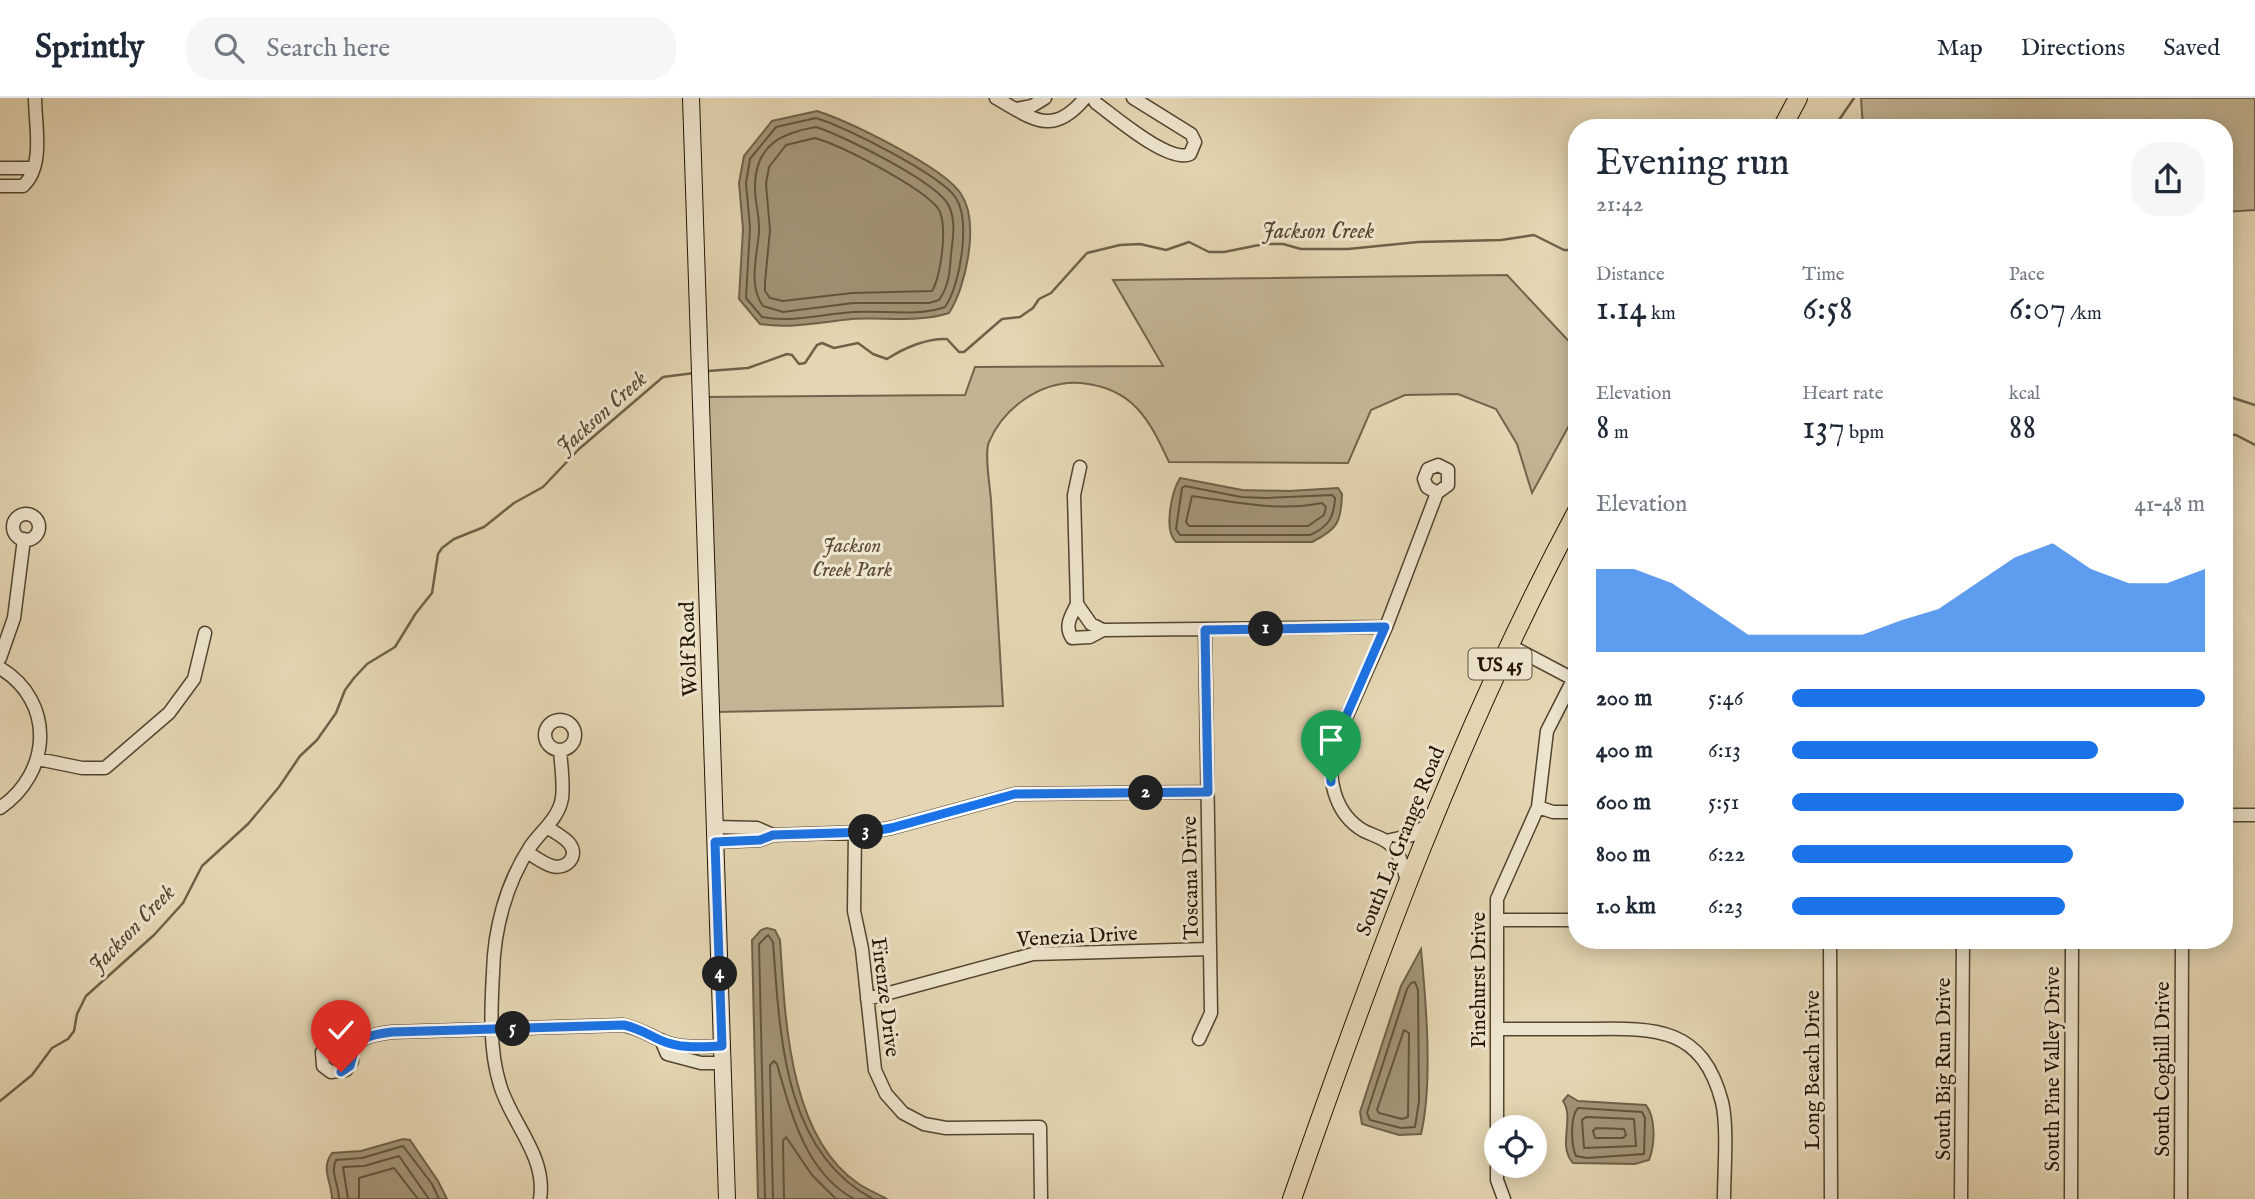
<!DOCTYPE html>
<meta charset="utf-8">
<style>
:root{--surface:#fff;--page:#f6f6f7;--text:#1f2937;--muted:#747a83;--line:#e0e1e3;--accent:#1a73e8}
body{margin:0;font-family:"IM FELL English",serif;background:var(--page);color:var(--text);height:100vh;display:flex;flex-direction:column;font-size:26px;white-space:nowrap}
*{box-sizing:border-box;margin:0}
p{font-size:23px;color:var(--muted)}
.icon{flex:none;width:38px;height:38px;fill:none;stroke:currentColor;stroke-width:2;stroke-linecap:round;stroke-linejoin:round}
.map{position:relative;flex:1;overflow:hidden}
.drawer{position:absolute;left:1568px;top:21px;width:665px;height:830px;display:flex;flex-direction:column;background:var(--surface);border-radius:28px;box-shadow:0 4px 18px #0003}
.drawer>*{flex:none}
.controls{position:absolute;left:1484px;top:1017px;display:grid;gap:14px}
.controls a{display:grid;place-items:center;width:63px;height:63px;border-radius:50%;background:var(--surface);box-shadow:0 4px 18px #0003;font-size:35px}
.pin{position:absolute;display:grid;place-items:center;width:60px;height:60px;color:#fff;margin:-72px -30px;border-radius:50% 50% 50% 0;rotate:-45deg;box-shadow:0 0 7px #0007}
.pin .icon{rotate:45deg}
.km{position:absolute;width:35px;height:35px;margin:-18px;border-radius:50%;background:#222;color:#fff;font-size:19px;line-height:35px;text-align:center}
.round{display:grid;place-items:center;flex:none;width:74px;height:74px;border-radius:28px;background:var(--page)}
.summary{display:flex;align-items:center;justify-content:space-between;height:119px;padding:0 28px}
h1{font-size:38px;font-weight:600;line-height:52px}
.stats{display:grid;grid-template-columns:repeat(3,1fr);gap:10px;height:119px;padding:7px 28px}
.stats div{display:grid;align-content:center}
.stats b{font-size:35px;font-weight:600}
.stats small{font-size:19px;font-weight:400}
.stats p{font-size:19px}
.chart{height:196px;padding:14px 28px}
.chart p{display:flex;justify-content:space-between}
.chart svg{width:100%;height:126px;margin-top:7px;fill:var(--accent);opacity:.7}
ul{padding:0 28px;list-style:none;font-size:23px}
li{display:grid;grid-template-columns:112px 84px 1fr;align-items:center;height:52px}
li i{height:18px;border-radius:9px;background:var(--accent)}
header{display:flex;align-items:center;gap:42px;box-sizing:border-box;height:98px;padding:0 35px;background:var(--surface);border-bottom:2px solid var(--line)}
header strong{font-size:33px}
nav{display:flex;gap:38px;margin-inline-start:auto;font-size:24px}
.search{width:490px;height:63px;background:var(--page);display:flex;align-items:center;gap:18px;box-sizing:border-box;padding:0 24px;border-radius:28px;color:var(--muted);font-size:26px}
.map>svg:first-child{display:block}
</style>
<header>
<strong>Sprintly</strong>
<div class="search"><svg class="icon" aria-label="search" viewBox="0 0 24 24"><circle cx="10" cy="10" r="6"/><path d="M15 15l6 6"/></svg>Search here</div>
<nav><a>Map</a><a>Directions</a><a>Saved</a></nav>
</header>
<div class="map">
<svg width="2255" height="1101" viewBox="0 0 2255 1101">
<rect width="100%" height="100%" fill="#e4d6b2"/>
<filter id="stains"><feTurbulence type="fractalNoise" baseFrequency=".00286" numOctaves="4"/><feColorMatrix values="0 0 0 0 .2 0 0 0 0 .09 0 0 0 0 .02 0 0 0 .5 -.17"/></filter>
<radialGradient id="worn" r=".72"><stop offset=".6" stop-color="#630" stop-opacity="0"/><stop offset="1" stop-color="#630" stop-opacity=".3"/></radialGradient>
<path fill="#c3b594" stroke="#72644c" stroke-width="2" d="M1861,0h394v112l-31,2v-84h-361z
M1507,177l70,75v61l-45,82 -15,-49 -21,-35 -38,-15 -53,1 -34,15 -23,53 -179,-1c-20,-43 -36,-74 -88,-79 -39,-3 -77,24 -92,59 -5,11 1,44 2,58 4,69 8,137 12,206l-286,6 -14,-315 262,-2 10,-28 188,-1 -50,-86z"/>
<path fill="#a29476" stroke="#6e6148" stroke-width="2" d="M817,13c31,10 127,56 144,83 19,28 5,93 -12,119 -31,10 -65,4 -97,6 -32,3 -61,10 -92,5l-21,-25 4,-70 -4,-46 5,-27 28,-35z
M1180,380l62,12 47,1 49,-3 4,6c-1,28 -4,35 -30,48h-136c-13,-12 -4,-51 4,-64z
M767,830l8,2 5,10c5,75 8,197 79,244 9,6 19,10 28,15h-129l-6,-259 9,-10z
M1421,851c5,53 12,134 0,185l-22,1 -37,-11 -2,-12 41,-126z
M1568,997l10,6 68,4c10,13 9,40 3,55l-14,4 -62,-1c-16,-17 2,-45 -10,-62z
M403,1041l7,1 28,41 9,18h-115c0,-17 -12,-30 0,-46l29,-2z"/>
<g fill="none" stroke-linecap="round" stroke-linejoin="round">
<path stroke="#62543c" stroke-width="2" d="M816,20c28,8 125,57 140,80 15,24 4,88 -11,109 -28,10 -62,3 -92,5 -30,2 -60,11 -91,5l-16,-19 4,-70 -4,-45 4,-24 26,-32z
M816,29c26,8 123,56 133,79 7,15 4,32 2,48 -1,17 -2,32 -12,46l-10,3h-76l-70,9 -20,-6c-15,-21 -6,-49 -4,-74 1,-16 -5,-32 -4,-49 2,-39 27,-50 61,-56z
M815,40c28,8 104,48 122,69 12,14 4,70 -5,84l-80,2 -69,8 -13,-3 -5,-7v-9l5,-52 -4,-46 3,-17 17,-22z
M1185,388l56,11 25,1 66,-3 3,3c-1,20 -7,29 -25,37h-130l-4,-6 6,-41z
M1192,398c44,6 85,16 130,7l4,4 -2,8 -16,11h-119l-3,-4z
M1415,884l3,8 1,111 -4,26 -14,1 -31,-8 -3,-7 40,-124 4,-6z
M1404,932l5,3 -1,84 -6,2 -23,-6 -2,-3z
M1578,1010l64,4 3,6 -1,36 -57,4 -11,-2c-5,-11 -6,-40 2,-48z
M1586,1019l48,2 2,27 -52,2 -2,-28z
M1596,1030l28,1 2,6 -3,3h-28l-2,-7z
M339,1101c0,-13 -9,-27 -3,-39l26,-2 41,-12 29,38 7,15
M348,1101l-5,-32 21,-1 35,-10 30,43
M359,1101v-21l35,-10 24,31
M765,1101l-6,-255 9,-9 5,7c7,90 9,209 100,257
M773,1101l-3,-134 4,-4 3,3c14,49 28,108 77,135
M784,1101l-1,-58 3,-4 26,38 24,24"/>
<path stroke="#6e6148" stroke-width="2.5" d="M1837,30l2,-8 15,-22
M708,273l40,-3 39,-14 5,1 7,9 6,-1 12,-18 5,-2 12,5 24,-5 15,11 14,5c17,-11 40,-21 60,-20l12,13h5l38,-33 18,-2 13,-9 6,-9 12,-6 36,-40 33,-8 20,-1 26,6 23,-8 20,10h15l40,-8h19l18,5h47l70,-7 83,-2 33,-5 30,15h13
M2224,297l31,10
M2224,336l12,1 19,10
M0,1003l32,-26 20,-27 16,-9 6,-8 3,-17 9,-18 68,-61 29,-32 19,-37 46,-42 31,-37 21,-31 17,-16 19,-27 9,-23 9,-12 13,-14 28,-17 21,-34 16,-20 6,-39 4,-6 12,-9 30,-12 30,-24 29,-16 36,-38 84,-72 31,-4"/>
<defs>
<path id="minor" d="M996,0c36,20 56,40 89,0
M1093,0l3,5c18,13 73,61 94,51l5,-12 -4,-8 -58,-36
M1016,11l16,-3 13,-8
M0,70h34
M0,88h23c22,-20 12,-61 12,-88
M1080,369l-6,28 3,109 14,20 12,6 283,-3
M13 429a13 13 0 1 1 26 0a13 13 0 1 1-26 0Z
M1077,506c-6,12 -13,22 -5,34l18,-1 13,-7
M1509,547l68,36
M0,560l14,-40 10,-79
M0,570c56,34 51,105 0,140
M545 637a15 15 0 1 1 30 0a15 15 0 1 1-30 0Z
M38,661l44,9h23l64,-55 25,-34 11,-46
M1538,709l15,5h24
M2224,717h31
M715,729l42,1 16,7
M855,734l-1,79 8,38 13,121 11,24 17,19 21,11 22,4 94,-1 1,72
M1386,743l27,-6 18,-13
M715,744l45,-2 13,-5 95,-3 23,-4 124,-34 192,-2
M527,754c8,5 17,12 25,14 14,4 28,-10 17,-23 -5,-6 -15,-11 -22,-16
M1407,784c-3,-12 -6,-26 -14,-35 -8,-9 -19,-11 -29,-16 -30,-17 -38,-55 -30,-86l52,-118 51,-134 11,-8v-15l-10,-5 -10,4 -4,10 3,8 10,6
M1497,822h80
M1830,842l1,259
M867,901l166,-45 177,-5
M1497,931c30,0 61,0 91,0 67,-1 114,-3 134,73 6,25 2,70 2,97
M1199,941l12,-26 -6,-383
M661,942l6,14 34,9h22
M351,952l1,11 -6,9 -15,2 -8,-6 -1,-14 6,-8 10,-3 13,9c11,-14 24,-16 41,-18l231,-7c15,3 24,9 37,15 20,9 41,7 62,6
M1497,1029v-228l41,-92 9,-76 26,-51
M1497,1068v14l7,19
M540,1101c7,-43 -29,-76 -40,-114 -11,-35 -9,-76 -7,-112 1,-44 13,-89 37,-126 11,-16 29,-29 32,-49 2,-15 -1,-33 -2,-48
M1961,1101l2,-259
M2071,1101l1,-259
M2181,1101l1,-259"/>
<path id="secondary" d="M691,0l36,1101"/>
<path id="primary" d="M1782,30l16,-30
M1292,1101c82,-235 167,-468 285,-688"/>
</defs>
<use href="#minor" stroke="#52442f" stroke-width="15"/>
<use href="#secondary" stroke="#211403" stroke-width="18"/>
<use href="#primary" stroke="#211403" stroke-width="20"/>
<use href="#minor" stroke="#ede4cd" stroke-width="12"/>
<use href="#secondary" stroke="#ede4cd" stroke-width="16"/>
<use href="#primary" stroke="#e4d6b2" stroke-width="18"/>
</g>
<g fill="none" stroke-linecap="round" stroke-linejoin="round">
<defs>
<path id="route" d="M341,974l9,-6 3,-11 -2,-5c11,-14 24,-16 41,-18l232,-7c14,3 23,9 36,15 20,9 41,7 62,6l-7,-204 45,-2 13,-5 95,-3 23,-4 124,-34 193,-2 -3,-162 180,-3 -51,117 -4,16 1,22"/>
</defs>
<use href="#route" stroke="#fff" stroke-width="14"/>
<use href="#route" stroke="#1a73e8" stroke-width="9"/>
</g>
<g text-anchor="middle" stroke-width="6" stroke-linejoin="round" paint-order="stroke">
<rect fill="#ede4cd" stroke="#5e5240" stroke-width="2" x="1468.5" y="550.5" width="63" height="31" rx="5"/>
<g font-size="19" font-weight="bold" fill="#211403">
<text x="1500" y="573">US 45</text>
</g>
<g font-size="21" font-style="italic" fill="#5a4c36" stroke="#ede4cd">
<text x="852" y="454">Jackson<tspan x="852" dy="24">Creek Park</tspan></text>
</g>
<g font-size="21" fill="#211403" stroke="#ede4cd">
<text transform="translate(688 551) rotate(-92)" y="7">Wolf Road</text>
<text transform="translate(1400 743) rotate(-68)" y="7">South La Grange Road</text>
<text transform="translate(1190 780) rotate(-91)" y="7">Toscana Drive</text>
<text transform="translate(1077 838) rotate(-3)" y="7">Venezia Drive</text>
<text transform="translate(1478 882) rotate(-90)" y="7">Pinehurst Drive</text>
<text transform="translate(886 899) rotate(83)" y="7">Firenze Drive</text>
<text transform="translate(1943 971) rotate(-90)" y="7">South Big Run Drive</text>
<text transform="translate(2052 971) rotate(-90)" y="7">South Pine Valley Drive</text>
<text transform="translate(2162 971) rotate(-90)" y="7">South Coghill Drive</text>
<text transform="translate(1812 972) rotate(-90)" y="7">Long Beach Drive</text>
</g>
<g font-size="23" font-style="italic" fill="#554731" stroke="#ede4cd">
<text x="1318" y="140">Jackson Creek</text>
<text transform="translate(601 314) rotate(-42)" y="8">Jackson Creek</text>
<text transform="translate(131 830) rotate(-46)" y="8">Jackson Creek</text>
</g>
</g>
<rect width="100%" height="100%" filter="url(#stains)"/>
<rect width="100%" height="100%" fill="url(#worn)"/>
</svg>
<div class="controls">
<a><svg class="icon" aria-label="locate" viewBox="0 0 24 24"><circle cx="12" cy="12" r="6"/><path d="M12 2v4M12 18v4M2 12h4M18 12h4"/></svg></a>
</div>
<div class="pin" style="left:1331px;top:684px;background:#1e9e55"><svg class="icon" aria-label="arrive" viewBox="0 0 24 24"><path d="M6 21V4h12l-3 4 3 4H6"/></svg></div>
<div class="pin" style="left:341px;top:974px;background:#d93025"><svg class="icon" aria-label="check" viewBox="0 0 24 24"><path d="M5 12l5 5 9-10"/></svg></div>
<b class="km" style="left:1266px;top:531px">1</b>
<b class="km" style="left:1146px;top:695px">2</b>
<b class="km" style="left:866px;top:734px">3</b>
<b class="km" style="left:720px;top:876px">4</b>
<b class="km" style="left:513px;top:931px">5</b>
<section class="drawer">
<div class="summary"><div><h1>Evening run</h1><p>21:42</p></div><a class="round"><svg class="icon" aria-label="share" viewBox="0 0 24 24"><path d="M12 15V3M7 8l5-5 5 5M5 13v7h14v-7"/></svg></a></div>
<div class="stats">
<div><p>Distance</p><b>1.14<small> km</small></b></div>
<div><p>Time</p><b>6:58</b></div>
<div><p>Pace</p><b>6:07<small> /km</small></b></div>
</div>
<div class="stats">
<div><p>Elevation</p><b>8<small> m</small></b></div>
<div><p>Heart rate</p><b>137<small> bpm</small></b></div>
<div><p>kcal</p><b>88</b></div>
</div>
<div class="chart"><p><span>Elevation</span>41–48 m</p>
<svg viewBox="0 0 160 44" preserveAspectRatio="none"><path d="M0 44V15L10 15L20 20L30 29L40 38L50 38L60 38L70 38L80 33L90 29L100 20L110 11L120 6L130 15L140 20L150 20L160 15V44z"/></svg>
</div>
<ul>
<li><b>200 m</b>5:46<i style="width:100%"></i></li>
<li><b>400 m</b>6:13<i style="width:74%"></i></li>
<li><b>600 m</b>5:51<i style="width:95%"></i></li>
<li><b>800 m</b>6:22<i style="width:68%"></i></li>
<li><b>1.0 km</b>6:23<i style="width:66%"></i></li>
</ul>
</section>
</div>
